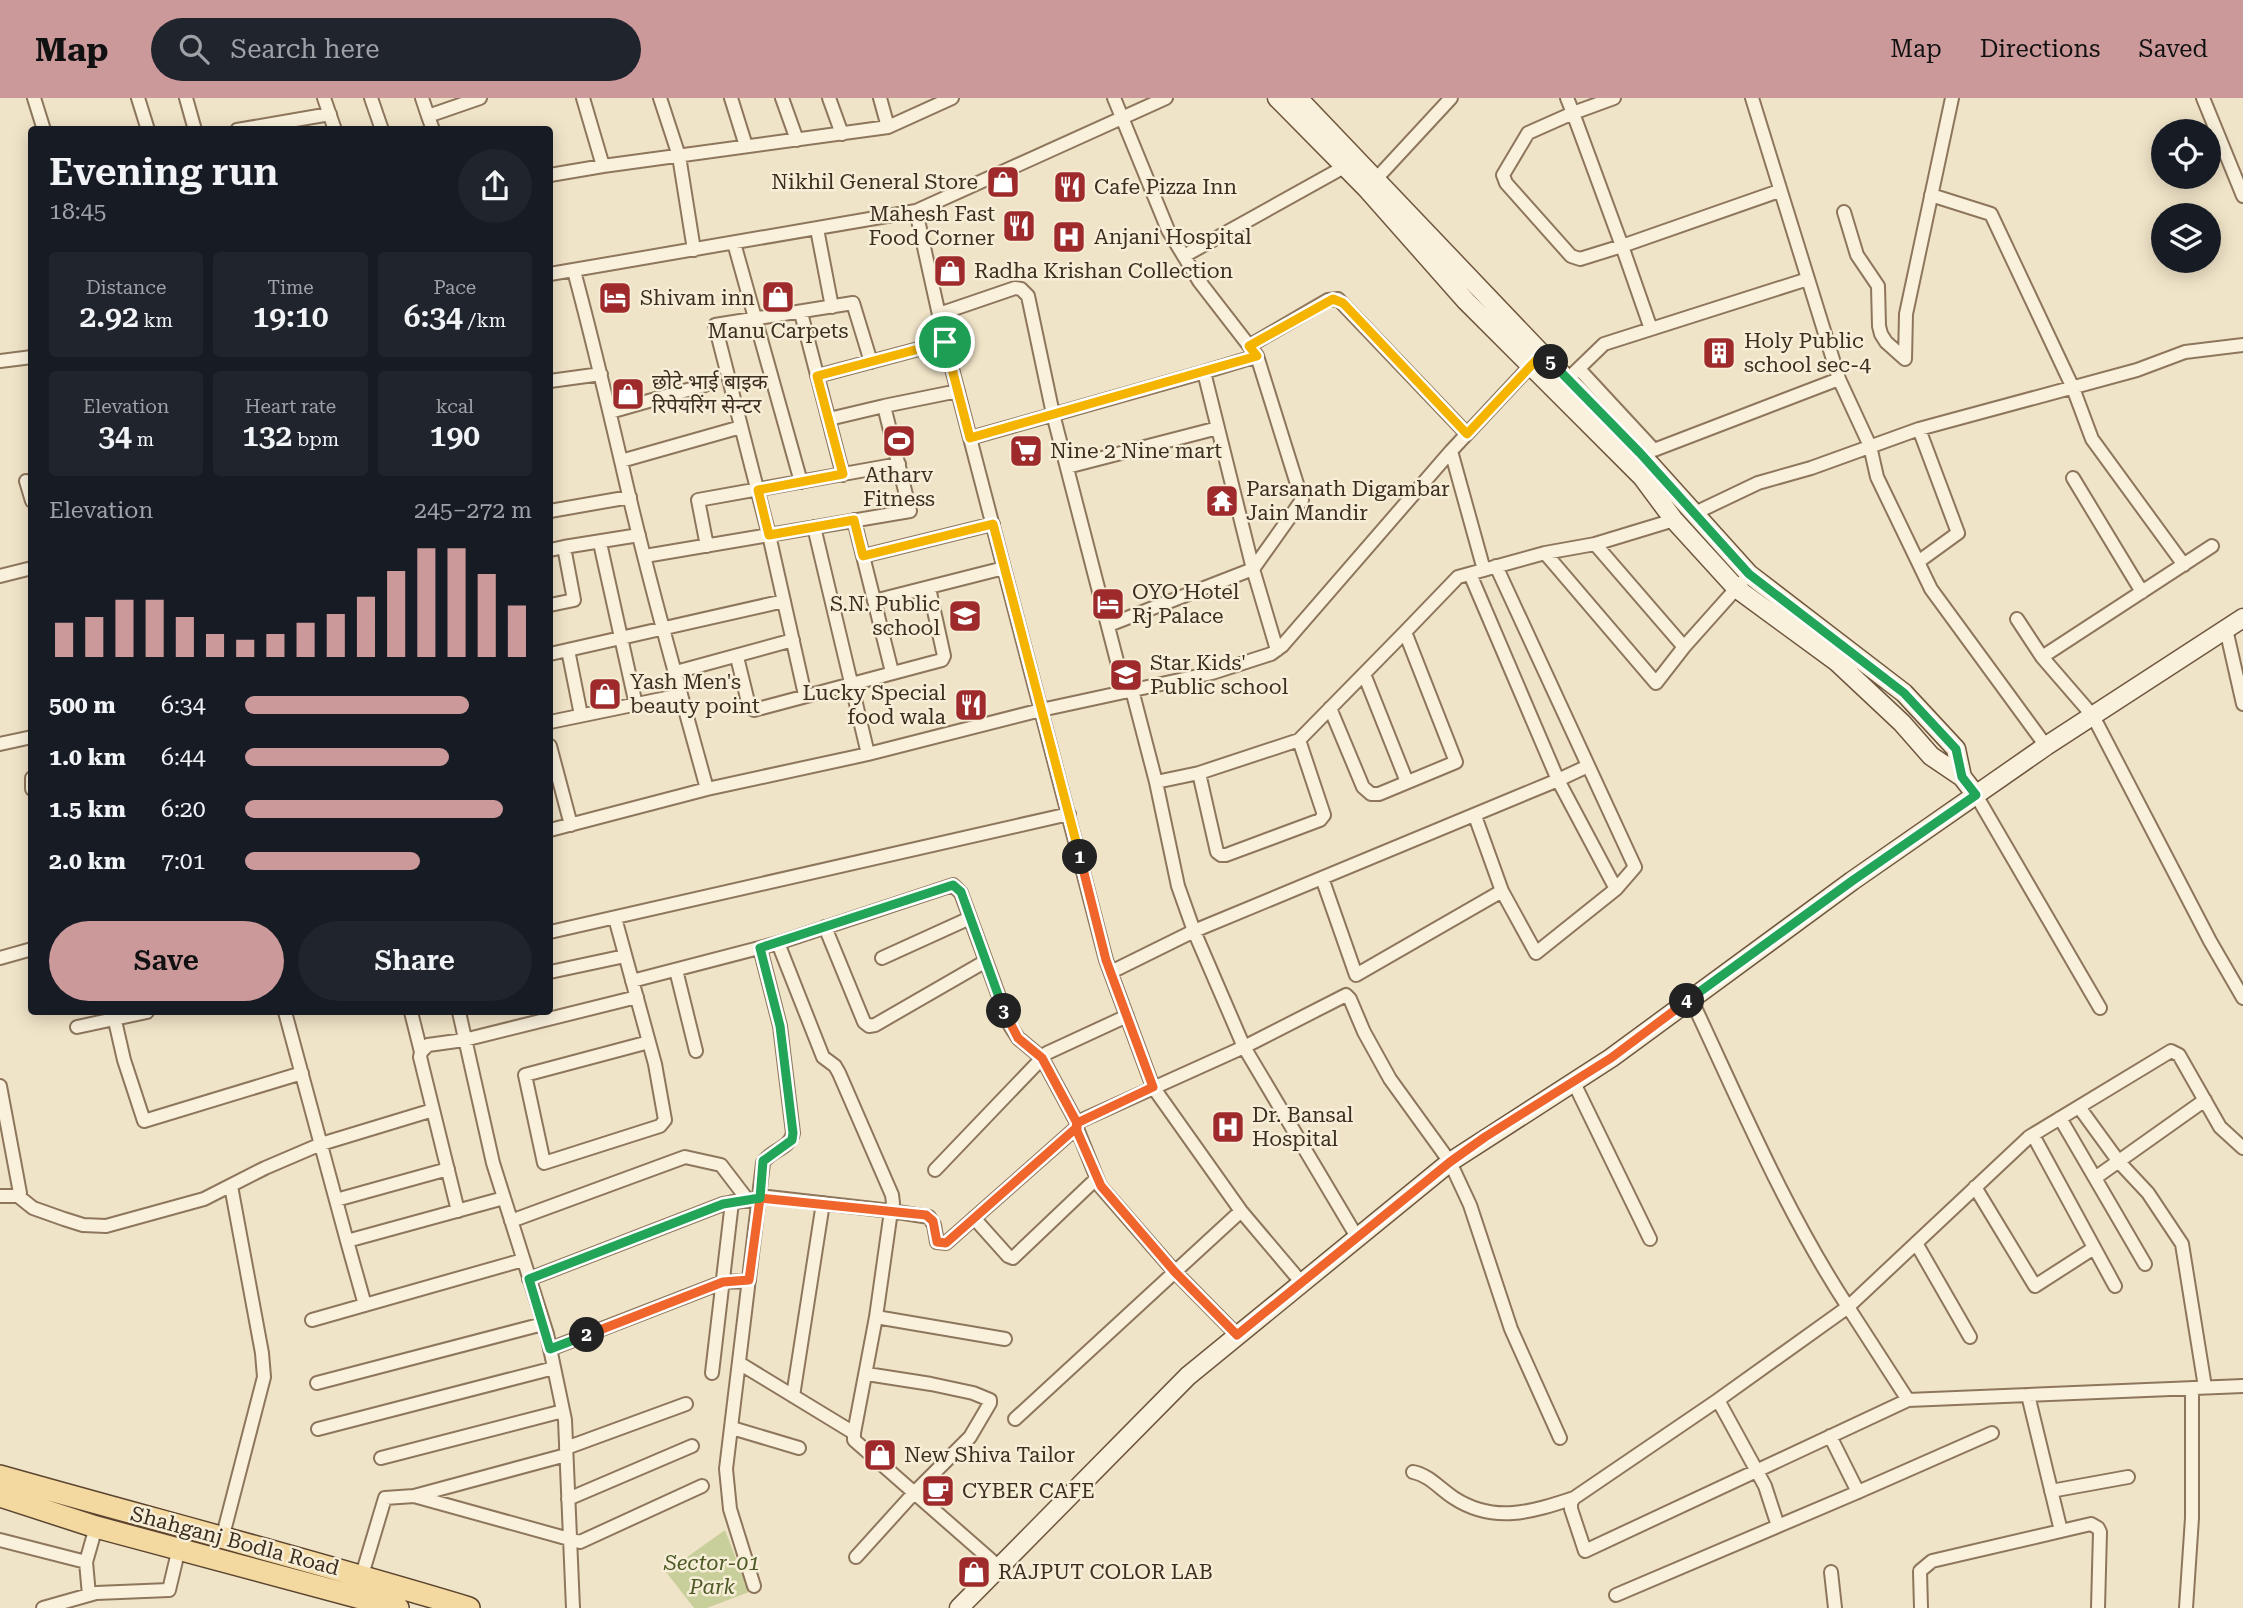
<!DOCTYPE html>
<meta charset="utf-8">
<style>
:root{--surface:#171b24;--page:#20242c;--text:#f1f3f6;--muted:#9ea1a6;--accent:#cc999b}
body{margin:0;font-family:"Roboto Serif","Noto Sans Devanagari",serif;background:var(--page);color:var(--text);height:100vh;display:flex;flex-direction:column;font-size:26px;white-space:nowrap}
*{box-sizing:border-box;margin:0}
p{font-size:23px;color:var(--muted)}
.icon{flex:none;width:38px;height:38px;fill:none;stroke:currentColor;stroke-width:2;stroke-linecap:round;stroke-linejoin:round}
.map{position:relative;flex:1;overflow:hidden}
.side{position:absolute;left:28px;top:28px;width:525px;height:889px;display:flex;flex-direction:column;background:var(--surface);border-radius:7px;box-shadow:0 4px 18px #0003}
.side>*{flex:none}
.controls{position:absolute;left:2151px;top:21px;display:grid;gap:14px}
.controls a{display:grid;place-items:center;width:70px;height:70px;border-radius:50%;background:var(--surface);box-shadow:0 4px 18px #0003;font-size:35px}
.pin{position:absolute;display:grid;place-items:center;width:60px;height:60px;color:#fff;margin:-30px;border:4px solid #fff;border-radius:50%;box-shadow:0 2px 7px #0007}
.km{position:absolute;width:35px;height:35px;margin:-18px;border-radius:50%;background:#222;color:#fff;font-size:19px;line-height:35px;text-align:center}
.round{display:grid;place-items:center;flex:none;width:74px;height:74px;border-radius:37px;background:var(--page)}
.headline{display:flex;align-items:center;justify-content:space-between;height:119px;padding:0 21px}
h1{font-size:38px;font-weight:600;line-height:52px}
.figures{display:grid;grid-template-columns:repeat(3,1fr);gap:10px;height:119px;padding:7px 21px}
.figures div{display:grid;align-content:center;border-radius:7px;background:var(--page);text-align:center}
.figures b{font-size:30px;font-weight:600}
.figures small{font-size:19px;font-weight:400}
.figures p{font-size:19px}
.chart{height:196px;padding:14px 21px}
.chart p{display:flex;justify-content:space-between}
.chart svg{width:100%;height:126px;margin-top:7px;stroke:var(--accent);stroke-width:6}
.action{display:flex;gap:14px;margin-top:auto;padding:14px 21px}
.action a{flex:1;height:80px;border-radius:42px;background:var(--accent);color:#111;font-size:28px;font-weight:600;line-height:80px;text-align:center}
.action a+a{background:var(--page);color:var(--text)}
ul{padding:0 21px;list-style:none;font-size:23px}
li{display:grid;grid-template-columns:112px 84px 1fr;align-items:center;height:52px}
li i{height:18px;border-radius:9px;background:var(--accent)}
header{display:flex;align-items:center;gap:42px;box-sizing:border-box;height:98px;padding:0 35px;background:var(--accent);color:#111}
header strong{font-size:33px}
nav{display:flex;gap:38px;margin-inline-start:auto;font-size:24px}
.search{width:490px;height:63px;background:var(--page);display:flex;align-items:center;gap:18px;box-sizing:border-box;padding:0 24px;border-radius:38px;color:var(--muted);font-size:26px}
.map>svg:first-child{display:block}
</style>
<header>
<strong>Map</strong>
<div class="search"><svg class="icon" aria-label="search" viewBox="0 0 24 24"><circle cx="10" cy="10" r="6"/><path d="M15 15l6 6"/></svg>Search here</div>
<nav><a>Map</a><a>Directions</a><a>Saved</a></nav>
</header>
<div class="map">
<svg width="2243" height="1510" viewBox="0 0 2243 1510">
<rect width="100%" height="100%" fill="#f0e4c8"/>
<path fill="#c9cf9b" d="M725,1432l24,62 -42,16h-13l-28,-36z"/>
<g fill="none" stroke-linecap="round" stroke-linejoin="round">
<defs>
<path id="street" d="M34,0l10,32
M138,0l10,32
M186,0l9,32
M324,0l11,32
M371,0l11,32
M422,0l6,18
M583,0l20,68
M660,0l19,58 15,94
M731,0l15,48
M782,0l15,42
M829,0l13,36
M880,0l8,29
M1567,0l6,15 41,-15
M1752,0l87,281 31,67 7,31 54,112 115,157
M2203,0l40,98
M1573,15l49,133 -42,13 -9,-3 -65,-73 -3,-8 25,-42z
M237,32l93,-16
M433,32l-5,-14 52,-18
M550,77l53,-9 285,-39 64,-29
M1376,81l75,-81
M1931,97l60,19 82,174 19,51 92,126
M916,113l29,131 161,618 47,127 88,124 60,71
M1844,114l13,43 21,31 1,40 2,8 5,8 19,17
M817,131l15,78
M734,145l67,239
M1184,158l160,-89
M574,173c17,63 32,126 47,190 25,110 56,219 86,328
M550,176l366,-63 250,-113
M801,215l42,162
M939,216l76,-26 6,1 7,7 25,118 72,278
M1651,231l-29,-83 157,-55
M1249,248l79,-46 10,-1 129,135
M1905,261l1,-45 46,-216
M0,263l32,-4
M1579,271l75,81 185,-71
M1204,274l53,-16
M1574,275l30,-29 204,-65
M817,278l128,-34
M550,283l51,-7
M610,314l95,-27
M829,321l55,-13
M970,340l234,-66 49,197 24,81
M1451,353l33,119
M621,363l120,-34
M1067,369l151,-39
M2073,380l69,114
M26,383l6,20
M550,413l80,-14
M1693,416l65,-31 53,-15 108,-39 218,-59 48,-18 58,-7
M854,422l38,152
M814,429l54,227
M600,445l36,162
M1595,446l79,-24
M707,448l-9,-46 201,-36
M564,449l75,-12
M550,452l14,-3 10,53 -24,5
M1545,455l111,130 28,-36 58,-65
M645,458l265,-45 -26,-105 74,-15
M863,458l130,-32
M1918,464l40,-29 -39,-104
M1496,468l139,301 -19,22 -80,64 -34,-62
M1470,476l88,206 30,-14
M0,478l32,-8
M874,503l130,-33
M2017,521l25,38 51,59 117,225 33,57
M1109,527l144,-56 49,-69 -45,-144 -58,-75 -31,-51 -54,-132
M2226,531l17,75
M1405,534l53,-55 87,-24 50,-9 89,103
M568,552l13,65
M550,556l234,-53
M737,559l12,49 5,4 188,-50 2,-4 -15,-68
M2042,559l170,-111
M676,574l117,-32
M1364,576l43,108
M1132,592l24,92 22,104 16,45 50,116 113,190
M805,597l-36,-160 -54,-210 138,-22 18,59
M550,624l131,-27
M1299,642l106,-108 51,130 -77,32h-8l-8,-7 -33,-79
M0,646l32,-7
M550,648l21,79
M32,680v11
M1156,684l43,-9 100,-33 25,75 -4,5 -94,35h-5l-4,-3 -18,-79
M1976,697l124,213
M550,732l157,-41 161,-35 173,-44 171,-37 59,-19 11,-8 169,-195 84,-90
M1322,780l34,97 146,-84 -27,-75
M615,820l40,146 10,56 -5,6 -116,37 -19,-88 124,-33
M825,829l39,95 5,4 6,-1 111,-64
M550,834l519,-118
M778,845l45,114 12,9 4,7 53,122 1,8 -2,8 38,6 5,8 3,17 9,1 130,-115
M0,860l32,-9
M882,860l88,-40
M676,872l20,81
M550,874l75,-16
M1111,874l83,-41 364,-151 58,109
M632,883l146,-38 175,-58 8,8 48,131 9,14 24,20 35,65
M1691,901c49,104 94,212 157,308l-130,93 -144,98 -3,5v6l14,42 323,-151 120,-5 33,136 -129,30 -12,10 1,37
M113,914l11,48 20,61 158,-48
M285,914l62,229
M411,914l10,40
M459,914l34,151 54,171 18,86 8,188
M77,929l70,-15
M1573,983l77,158
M0,988l20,107 -5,3h-15
M2079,1009l40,55 29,31 34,51 23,143
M2060,1020l85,146
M2029,1039l142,-86 8,4 41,72 23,21
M935,1072l112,-117 80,-37
M2095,1080l110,-78
M1975,1089l60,99 59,-38
M18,1098l15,12 31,11 19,6 23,1 98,-27 61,-31 56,-24 112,-34
M336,1102l112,-31
M458,1113l-38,-154 1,-5 7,-7 36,-5 173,-43
M974,1120l34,38 5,2 83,-79
M511,1123l174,-64 36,8 26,34
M1916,1145l54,94
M529,1181l194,-75 45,-7 123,14 -15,106 -22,116v7l145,127
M365,1207l-18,-64 157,-43
M876,1219l129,22
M312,1222l211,-60
M1237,1237l-63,-64 -74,-85 -24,-60 4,-5 164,-74 102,-52 4,4 14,33 26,47 60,83 20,43 41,124 49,109
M550,1251l173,-67 26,-1
M739,1265l115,70
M712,1275l20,-171
M317,1285l226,-59
M2028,1297l215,-9
M793,1298l30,-193
M1718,1302l47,86 13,40
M1908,1302l-60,-93 181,-170h5l81,149
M1015,1321l226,-208
M732,1330l67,20
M318,1331l236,-61
M1830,1338l28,56
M566,1350l120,-44
M381,1360l182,-47
M1413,1374c16,3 27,17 41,26 40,26 78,14 120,0
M2051,1393l77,-14
M414,1398l166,46 122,-56
M568,1401l124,-53
M2061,1433l30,-7 7,4 2,4 -2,76
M222,1441l42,-162 -2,-24 -31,-167
M0,1442l86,22
M856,1459l57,-63 57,-57 20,-34v-3l-17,-7 -42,-9 -64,-10
M1831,1474l4,36
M362,1477l23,-77 29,-2 152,-41
M754,1488l-24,-77 -4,-40 37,-306c7,-13 27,-14 30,-30l-13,-107 -20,-78
M89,1497l-3,-33 10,-35
M1616,1497l242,-103 134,-59
M43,1510l53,-15 73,-3 10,-42
M2186,1510l6,-90v-130"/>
<path id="secondary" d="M1277,0l90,91 99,112 176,176 32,43 62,68 101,74 65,61 29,33 31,21 14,18
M1298,0l244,256 98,99 109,121 155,119 52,56 6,28
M959,1510l229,-232 262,-214 161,-104 241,-177 194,-135 197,-128"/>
<path id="primary" d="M0,1378c156,44 314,85 469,132
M0,1398l96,31 302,81"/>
</defs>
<use href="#street" stroke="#8d765c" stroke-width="16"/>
<use href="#secondary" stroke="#6f573f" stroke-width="21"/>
<use href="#primary" stroke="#5b4430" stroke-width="24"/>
<use href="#street" stroke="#faf1dc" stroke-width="12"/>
<use href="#secondary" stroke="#faf1dc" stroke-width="18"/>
<use href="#primary" stroke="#f3d9a0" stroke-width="21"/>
</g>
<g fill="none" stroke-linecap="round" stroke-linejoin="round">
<defs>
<path id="split-1" d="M945,244l-128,34 26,98 -85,16 11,45 85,-15 9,36 130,-32 87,333"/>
<path id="split-2" d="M587,1237l136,-53 26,-2 11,-82 166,17 7,6 4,21 9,1 130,-115 1,-5 76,-36 -47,-127 -26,-103"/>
<path id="split-3" d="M587,1237l-37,14 -21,-70 194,-75 37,-6 3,-37 29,-21 1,-7 -13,-107 -20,-78 193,-63 8,7 43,119"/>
<path id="split-4" d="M1004,913l14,27 24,20 35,65v8l24,55 73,85 63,64 213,-173 35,-25 126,-79 76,-57"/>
<path id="split-5" d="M1551,264l89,91 109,121 155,119 52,56 6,28 14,18 -124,86 -165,120"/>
<path id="split-6" d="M945,244l25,96 287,-82 -8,-10 84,-47 10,4 124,131 75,-80 9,8"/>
</defs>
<use href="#split-1" stroke="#fff" stroke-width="14"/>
<use href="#split-2" stroke="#fff" stroke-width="14"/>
<use href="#split-3" stroke="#fff" stroke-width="14"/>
<use href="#split-4" stroke="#fff" stroke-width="14"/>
<use href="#split-5" stroke="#fff" stroke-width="14"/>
<use href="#split-6" stroke="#fff" stroke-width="14"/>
<use href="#split-1" stroke="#f5b400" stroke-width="9"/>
<use href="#split-2" stroke="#f0652b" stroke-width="9"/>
<use href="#split-3" stroke="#22a559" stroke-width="9"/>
<use href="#split-4" stroke="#f0652b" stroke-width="9"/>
<use href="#split-5" stroke="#22a559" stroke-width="9"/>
<use href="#split-6" stroke="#f5b400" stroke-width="9"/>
</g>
<defs>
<symbol id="shop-square" viewBox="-11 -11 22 22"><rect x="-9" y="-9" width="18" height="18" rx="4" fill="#9e2a2b" stroke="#f7eed8"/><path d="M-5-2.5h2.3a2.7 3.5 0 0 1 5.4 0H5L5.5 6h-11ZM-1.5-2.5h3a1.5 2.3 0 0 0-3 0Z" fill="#fff"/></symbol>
<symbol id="restaurant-square" viewBox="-11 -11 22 22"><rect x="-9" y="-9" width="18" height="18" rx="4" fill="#9e2a2b" stroke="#f7eed8"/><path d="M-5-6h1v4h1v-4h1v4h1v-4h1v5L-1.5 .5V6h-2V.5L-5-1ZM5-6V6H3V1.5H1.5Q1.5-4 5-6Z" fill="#fff"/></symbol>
<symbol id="hospital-square" viewBox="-11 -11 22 22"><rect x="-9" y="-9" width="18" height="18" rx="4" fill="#9e2a2b" stroke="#f7eed8"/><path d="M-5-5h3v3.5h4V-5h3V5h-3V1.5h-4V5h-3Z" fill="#fff"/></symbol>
<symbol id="hotel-square" viewBox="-11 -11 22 22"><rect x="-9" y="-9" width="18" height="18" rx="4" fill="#9e2a2b" stroke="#f7eed8"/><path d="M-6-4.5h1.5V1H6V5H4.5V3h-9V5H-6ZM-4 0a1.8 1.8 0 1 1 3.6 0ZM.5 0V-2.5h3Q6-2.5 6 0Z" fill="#fff"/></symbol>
<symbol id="building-square" viewBox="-11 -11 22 22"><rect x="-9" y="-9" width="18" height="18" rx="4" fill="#9e2a2b" stroke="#f7eed8"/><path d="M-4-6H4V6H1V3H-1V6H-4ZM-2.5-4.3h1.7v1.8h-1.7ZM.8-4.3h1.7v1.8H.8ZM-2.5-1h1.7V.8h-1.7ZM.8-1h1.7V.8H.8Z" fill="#fff"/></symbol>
<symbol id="stadium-square" viewBox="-11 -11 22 22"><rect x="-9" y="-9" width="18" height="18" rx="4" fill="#9e2a2b" stroke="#f7eed8"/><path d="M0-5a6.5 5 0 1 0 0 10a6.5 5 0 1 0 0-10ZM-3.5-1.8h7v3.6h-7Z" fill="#fff"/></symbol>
<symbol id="supermarket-square" viewBox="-11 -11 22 22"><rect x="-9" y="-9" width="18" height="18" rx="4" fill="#9e2a2b" stroke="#f7eed8"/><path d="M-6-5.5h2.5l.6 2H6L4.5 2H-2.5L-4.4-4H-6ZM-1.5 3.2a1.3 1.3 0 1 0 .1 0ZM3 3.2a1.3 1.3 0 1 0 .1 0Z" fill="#fff"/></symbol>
<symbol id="temple-square" viewBox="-11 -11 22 22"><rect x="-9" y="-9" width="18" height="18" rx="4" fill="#9e2a2b" stroke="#f7eed8"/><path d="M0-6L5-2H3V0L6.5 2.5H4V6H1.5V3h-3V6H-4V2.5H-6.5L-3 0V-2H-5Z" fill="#fff"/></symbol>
<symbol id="school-square" viewBox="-11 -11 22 22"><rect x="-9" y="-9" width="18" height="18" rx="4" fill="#9e2a2b" stroke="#f7eed8"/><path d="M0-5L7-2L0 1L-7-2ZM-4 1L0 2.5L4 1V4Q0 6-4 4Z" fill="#fff"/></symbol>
<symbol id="cafe-square" viewBox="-11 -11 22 22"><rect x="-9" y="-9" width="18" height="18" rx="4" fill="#9e2a2b" stroke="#f7eed8"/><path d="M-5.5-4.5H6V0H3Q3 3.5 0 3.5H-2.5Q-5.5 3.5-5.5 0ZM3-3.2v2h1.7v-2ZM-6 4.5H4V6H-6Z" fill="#fff"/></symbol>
</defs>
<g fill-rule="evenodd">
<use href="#shop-square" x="984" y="65" width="38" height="38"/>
<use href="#restaurant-square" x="1051" y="70" width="38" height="38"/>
<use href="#restaurant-square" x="1000" y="109" width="38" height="38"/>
<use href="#hospital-square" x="1050" y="120" width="38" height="38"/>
<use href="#shop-square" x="931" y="154" width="38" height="38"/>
<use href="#shop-square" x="759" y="180" width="38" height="38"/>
<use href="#hotel-square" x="596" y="181" width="38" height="38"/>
<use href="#building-square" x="1700" y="236" width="38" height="38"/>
<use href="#shop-square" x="609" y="277" width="38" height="38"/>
<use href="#stadium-square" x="880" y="324" width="38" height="38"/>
<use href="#supermarket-square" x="1007" y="334" width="38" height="38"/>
<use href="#temple-square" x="1203" y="384" width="38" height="38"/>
<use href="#hotel-square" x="1089" y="487" width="38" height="38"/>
<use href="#school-square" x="946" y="499" width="38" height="38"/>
<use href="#school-square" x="1107" y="558" width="38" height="38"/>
<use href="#shop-square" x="586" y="577" width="38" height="38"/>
<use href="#restaurant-square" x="952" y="588" width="38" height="38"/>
<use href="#hospital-square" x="1209" y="1010" width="38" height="38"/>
<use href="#shop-square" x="861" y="1338" width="38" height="38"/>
<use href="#cafe-square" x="919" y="1374" width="38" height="38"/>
<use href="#shop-square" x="955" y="1455" width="38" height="38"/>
</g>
<g text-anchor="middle" stroke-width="5" stroke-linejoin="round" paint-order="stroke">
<g font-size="21" fill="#3d2e20" stroke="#f7eed8" text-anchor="start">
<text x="978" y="91" text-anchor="end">Nikhil General Store</text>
<text x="1094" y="96">Cafe Pizza Inn</text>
<text x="995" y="123" text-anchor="end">Mahesh Fast<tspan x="995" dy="24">Food Corner</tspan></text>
<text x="1094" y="146">Anjani Hospital</text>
<text x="974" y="180">Radha Krishan Collection</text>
<text x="640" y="207">Shivam inn</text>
<text x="778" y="240" text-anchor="middle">Manu Carpets</text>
<text x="1744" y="250">Holy Public<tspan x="1744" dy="24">school sec-4</tspan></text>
<text x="652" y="291">छोटे भाई बाइक<tspan x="652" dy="24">रिपेयरिंग सेन्टर</tspan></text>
<text x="1050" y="360">Nine 2 Nine mart</text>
<text x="899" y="384" text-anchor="middle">Atharv<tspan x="899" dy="24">Fitness</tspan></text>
<text x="1246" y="398">Parsanath Digambar<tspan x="1246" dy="24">Jain Mandir</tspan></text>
<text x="1132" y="501">OYO Hotel<tspan x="1132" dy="24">Rj Palace</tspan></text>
<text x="940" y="513" text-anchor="end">S.N. Public<tspan x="940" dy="24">school</tspan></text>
<text x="1150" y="572">Star Kids'<tspan x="1150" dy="24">Public school</tspan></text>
<text x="630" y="591">Yash Men's<tspan x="630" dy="24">beauty point</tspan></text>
<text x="946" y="602" text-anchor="end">Lucky Special<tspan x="946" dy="24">food wala</tspan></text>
<text x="1252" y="1024">Dr. Bansal<tspan x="1252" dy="24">Hospital</tspan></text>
<text x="904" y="1364">New Shiva Tailor</text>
<text x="962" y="1400">CYBER CAFE</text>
<text x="998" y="1481">RAJPUT COLOR LAB</text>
</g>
<g font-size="21" fill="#3d2e20" stroke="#f7eed8">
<text transform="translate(235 1443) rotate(15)" y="7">Shahganj Bodla Road</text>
</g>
<g font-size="21" font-style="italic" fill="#4d5a26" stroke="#f7eed8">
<text x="712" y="1472">Sector-01<tspan x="712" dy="24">Park</tspan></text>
</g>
</g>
</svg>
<div class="controls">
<a><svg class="icon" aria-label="locate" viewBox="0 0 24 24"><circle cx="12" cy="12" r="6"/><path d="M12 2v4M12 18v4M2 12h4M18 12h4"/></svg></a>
<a><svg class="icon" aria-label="layers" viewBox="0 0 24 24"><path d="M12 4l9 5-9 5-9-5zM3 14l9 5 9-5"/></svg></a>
</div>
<div class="pin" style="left:945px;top:244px;background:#1e9e55"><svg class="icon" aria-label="arrive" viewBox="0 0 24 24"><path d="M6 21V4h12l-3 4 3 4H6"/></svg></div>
<b class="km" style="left:1080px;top:759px">1</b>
<b class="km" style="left:587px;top:1237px">2</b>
<b class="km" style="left:1004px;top:913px">3</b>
<b class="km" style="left:1687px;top:903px">4</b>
<b class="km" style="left:1551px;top:264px">5</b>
<section class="side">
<div class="headline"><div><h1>Evening run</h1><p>18:45</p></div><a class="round"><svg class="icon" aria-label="share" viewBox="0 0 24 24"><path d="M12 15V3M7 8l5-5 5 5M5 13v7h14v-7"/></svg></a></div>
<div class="figures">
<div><p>Distance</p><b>2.92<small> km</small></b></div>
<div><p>Time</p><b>19:10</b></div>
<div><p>Pace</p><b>6:34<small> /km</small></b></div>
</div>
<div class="figures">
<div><p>Elevation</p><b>34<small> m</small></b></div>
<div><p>Heart rate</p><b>132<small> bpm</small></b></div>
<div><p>kcal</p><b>190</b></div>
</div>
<div class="chart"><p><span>Elevation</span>245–272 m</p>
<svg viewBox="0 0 160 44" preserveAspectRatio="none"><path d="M5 44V32M15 44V30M25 44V24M35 44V24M45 44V30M55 44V36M65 44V38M75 44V36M85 44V32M95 44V29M105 44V23M115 44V14M125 44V6M135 44V6M145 44V15M155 44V26"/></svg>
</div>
<ul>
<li><b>500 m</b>6:34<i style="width:78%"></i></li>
<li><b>1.0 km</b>6:44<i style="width:71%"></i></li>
<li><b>1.5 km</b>6:20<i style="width:90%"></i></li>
<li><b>2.0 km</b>7:01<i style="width:61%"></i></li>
</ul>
<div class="action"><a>Save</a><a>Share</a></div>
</section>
</div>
